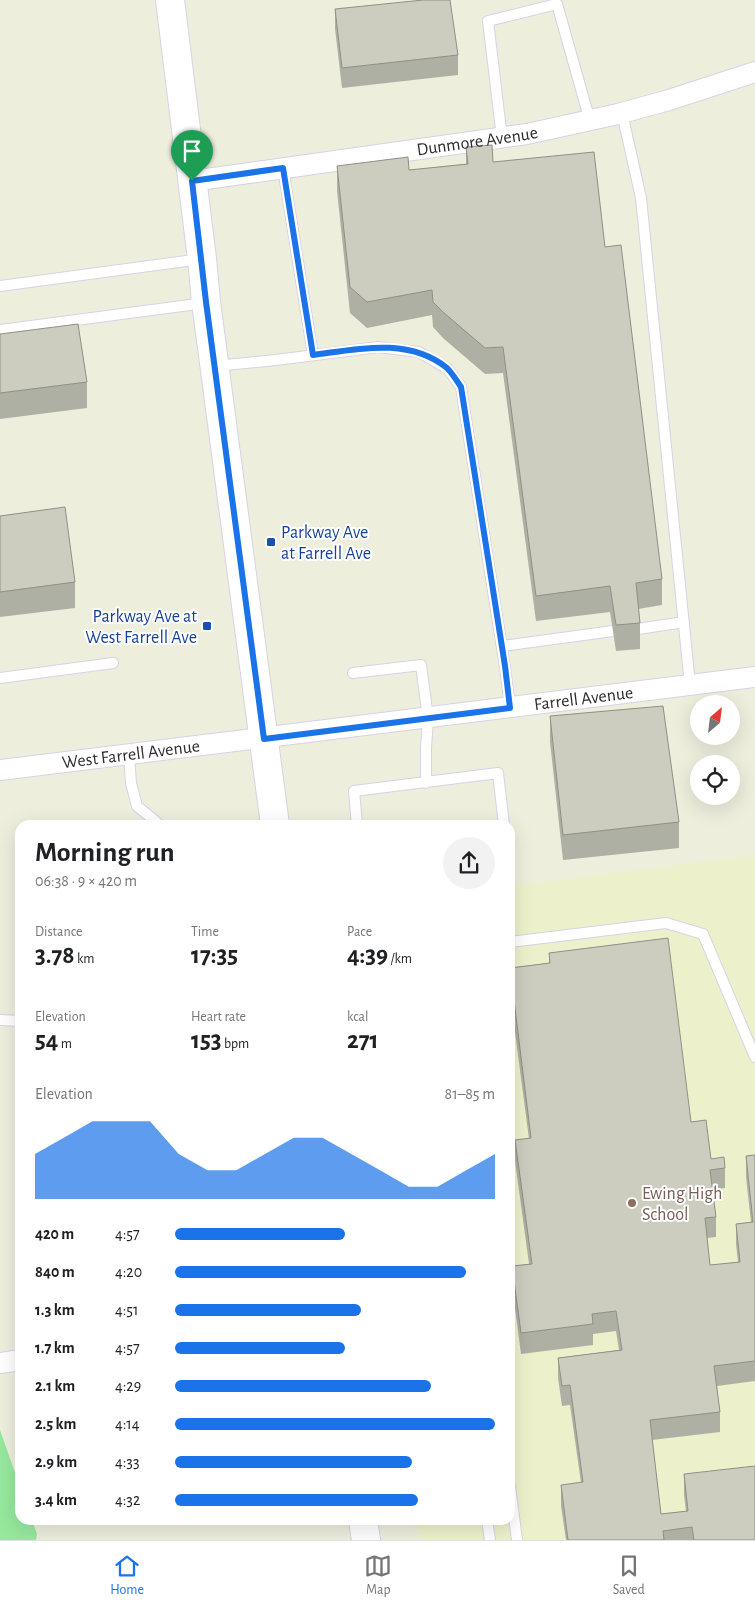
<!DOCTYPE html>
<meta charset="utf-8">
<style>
:root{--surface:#fff;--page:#f2f2f2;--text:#202124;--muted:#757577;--line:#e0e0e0;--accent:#1a73e8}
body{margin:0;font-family:"Alegreya Sans",sans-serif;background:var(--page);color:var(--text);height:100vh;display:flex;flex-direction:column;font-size:19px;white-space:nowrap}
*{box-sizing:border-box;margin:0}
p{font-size:16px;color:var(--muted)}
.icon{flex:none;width:28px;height:28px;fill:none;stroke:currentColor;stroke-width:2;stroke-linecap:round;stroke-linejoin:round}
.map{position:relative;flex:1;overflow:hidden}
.details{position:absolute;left:15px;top:820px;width:500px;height:705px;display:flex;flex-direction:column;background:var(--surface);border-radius:15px;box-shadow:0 5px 20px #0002}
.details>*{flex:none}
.needle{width:32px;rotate:28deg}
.fabs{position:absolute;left:690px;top:695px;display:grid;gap:10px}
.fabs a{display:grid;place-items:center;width:50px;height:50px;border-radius:50%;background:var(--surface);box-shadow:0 5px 20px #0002;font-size:25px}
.pin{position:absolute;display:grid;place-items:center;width:42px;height:42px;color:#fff;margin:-51px -21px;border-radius:50% 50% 50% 0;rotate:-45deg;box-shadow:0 0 5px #0007}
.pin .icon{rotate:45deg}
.round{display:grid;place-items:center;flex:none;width:52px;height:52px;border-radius:26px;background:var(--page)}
.headline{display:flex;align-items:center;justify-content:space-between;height:85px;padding:0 20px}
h1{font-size:28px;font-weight:600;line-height:38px}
.figures{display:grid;grid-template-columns:repeat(3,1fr);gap:8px;height:85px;padding:5px 20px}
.figures div{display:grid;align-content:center}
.figures b{font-size:25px;font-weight:600}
.figures small{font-size:14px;font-weight:400}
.figures p{font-size:14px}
.chart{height:140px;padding:10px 20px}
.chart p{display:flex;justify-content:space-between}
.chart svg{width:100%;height:90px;margin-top:5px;fill:var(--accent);opacity:.7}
ul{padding:0 20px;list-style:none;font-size:16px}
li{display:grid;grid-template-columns:80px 60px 1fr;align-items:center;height:38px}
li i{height:12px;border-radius:6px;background:var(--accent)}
.menu{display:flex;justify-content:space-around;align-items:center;height:70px;border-top:1px solid var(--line);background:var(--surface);font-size:14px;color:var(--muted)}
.menu a{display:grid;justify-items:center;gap:2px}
.menu .current{color:var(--accent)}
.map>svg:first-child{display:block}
</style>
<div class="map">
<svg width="755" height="1540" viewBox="0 0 755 1540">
<rect width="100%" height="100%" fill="#eed"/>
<path fill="#edf1cb" d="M755,855v685h-336l-3,-20h94v-634z"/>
<path fill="#96e89d" d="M0,1430l20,57v33h12l5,14 -1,6h-36z"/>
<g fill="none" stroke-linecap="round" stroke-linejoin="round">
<defs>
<path id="service" d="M622,113l19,85 49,487
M502,138l-14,-117 69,-17 33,117
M283,168l30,187
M0,286l201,-27
M0,330l205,-27
M215,366l61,-6 102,-13 41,5 29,17 13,18 44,280 5,41
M638,629l46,-7
M502,646l111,-15
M353,673l68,-8 7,53 -2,30v35
M0,678l113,-15
M129,755l2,28 6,23 23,19
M357,825l-3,-34 144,-18 6,52
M510,942l156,-19 37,11 52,123
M0,1020l20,1
M510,1486l7,54
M487,1520l3,20"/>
<g id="minor">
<path id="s1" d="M192,181l335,-47 91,-20 51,-14 86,-28"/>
<path id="s2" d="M0,770l755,-93"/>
<path d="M0,1363l20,-3"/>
</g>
<path id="secondary" d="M170,0l32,259 4,43 69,523
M363,1520l3,20"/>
</defs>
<use href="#service" stroke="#d7d2e5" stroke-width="12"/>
<use href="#minor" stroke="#d7d2e5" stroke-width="22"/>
<use href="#secondary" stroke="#d7d2e5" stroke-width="30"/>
<use href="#service" stroke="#fff" stroke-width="10"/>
<use href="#minor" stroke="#fff" stroke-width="20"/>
<use href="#secondary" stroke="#fff" stroke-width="28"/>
</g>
<path fill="#afb0a4" d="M335,9l123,46v20l-116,13 -7,-59z
M466,147l27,15 112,85 57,332v26l-24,4 2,14v26l-24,2 -6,-39 -74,9 -33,-248 -18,1 -42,-36 -10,-11 -1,-12 -65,13 -17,-15 -13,-122v-25l72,4 57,-6z
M0,334l87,48v26l-87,11z
M0,516l75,66v26l-75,9z
M550,716l129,106v26l-116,12 -13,-118z
M549,953l142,169 20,37 14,9v20l-13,2 4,27v20l-9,1 3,27 28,-3 -2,-18v-20l15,-2 -5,-45v-21l9,-1v226l-38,5 3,26v20l-68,8 9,74 25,-3 -2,-16v-21l71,66h-189l-5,-34v-21l20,-2 -11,-78 -8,1 -4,-28v-20l61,-8 -3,-19 -23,3v11l-72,9 -9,-68v-20l17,-2 -14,-103v-21l14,-1 -19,-145v-26l39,-5z"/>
<path fill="#cccdbf" stroke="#8f9086" d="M423,0h27l8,55 -116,13 -7,-59z
M492,145l1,17 101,-10 11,95 16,-2 41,334 -26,4 4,40 -24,2 -6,-39 -74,10 -33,-249 -18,1 -42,-36 -10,-10 -1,-12 -65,12 -17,-15 -13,-121 71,-9 1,13 59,-6 -2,-17z
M78,324l9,58 -87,11v-59z
M65,507l10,75 -75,10v-76z
M663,706l16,116 -116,13 -13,-119z
M668,938l23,184 15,-2 5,39 13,-2 1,11 -15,2 6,47 -11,1 5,47 30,-3 -4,-38 17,-2 -7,-66 9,-1v206l-41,5 6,46 -70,8 11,94 27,-3 -4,-37 71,-8v74h-61l-2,-13 -29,4 1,9h-96l-7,-55 22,-3 -13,-97 -8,1 -4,-28 64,-8 -6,-39 -24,3 1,10 -72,9 -9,-67 20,-2 -17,-124 16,-2 -21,-170 40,-5 -1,-10z"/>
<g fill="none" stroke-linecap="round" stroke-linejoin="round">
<defs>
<path id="route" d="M283,168l30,187c45,-6 95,-18 134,13 5,5 10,13 14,19l44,279 5,42 -246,31 -58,-437 -14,-121z"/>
</defs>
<use href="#route" stroke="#fff" stroke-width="10"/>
<use href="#route" stroke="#1a73e8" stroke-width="6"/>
</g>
<g fill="#1a4fb4" stroke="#fff" stroke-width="2">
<rect x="266" y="537" width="10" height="10" rx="2.5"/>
<rect x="202" y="621" width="10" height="10" rx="2.5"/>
</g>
<circle fill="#8d6e63" stroke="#fff" stroke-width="2" cx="632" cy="1203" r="5"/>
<g text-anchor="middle" stroke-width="4" stroke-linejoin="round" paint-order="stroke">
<g font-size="18" fill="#2c2c2c" stroke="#fff">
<text dy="6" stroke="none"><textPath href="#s1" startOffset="288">Dunmore Avenue</textPath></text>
<text dy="6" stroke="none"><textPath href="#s2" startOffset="588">Farrell Avenue</textPath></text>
<text dy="6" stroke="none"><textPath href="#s2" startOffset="132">West Farrell Avenue</textPath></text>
</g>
<g font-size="18" fill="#164399" stroke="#fff" text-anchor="start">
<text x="281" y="538">Parkway Ave<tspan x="281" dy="21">at Farrell Ave</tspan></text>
<text x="197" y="622" text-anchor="end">Parkway Ave at<tspan x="197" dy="21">West Farrell Ave</tspan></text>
</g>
<g font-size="18" fill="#785e54" stroke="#fff" text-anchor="start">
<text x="642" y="1199">Ewing High<tspan x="642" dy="21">School</tspan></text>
</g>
</g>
</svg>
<div class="fabs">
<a><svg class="needle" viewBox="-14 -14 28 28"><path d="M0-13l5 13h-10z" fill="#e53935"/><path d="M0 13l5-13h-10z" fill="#757577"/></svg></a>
<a><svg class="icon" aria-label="locate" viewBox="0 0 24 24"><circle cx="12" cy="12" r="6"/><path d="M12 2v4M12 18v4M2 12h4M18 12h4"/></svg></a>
</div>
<div class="pin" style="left:192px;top:181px;background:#1e9e55"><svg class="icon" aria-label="arrive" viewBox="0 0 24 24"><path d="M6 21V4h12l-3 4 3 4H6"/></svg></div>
<section class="details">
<div class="headline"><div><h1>Morning run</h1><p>06:38 · 9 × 420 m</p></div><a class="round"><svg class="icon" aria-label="share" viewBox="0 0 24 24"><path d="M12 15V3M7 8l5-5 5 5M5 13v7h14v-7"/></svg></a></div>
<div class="figures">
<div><p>Distance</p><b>3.78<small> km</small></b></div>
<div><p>Time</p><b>17:35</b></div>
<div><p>Pace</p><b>4:39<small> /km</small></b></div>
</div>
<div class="figures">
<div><p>Elevation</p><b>54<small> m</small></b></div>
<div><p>Heart rate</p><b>153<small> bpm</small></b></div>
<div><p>kcal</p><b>271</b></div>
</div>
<div class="chart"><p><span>Elevation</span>81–85 m</p>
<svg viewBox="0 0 160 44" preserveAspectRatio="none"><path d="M0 44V22L10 14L20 6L30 6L40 6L50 22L60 30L70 30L80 22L90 14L100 14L110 22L120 30L130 38L140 38L150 30L160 22V44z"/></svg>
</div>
<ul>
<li><b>420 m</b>4:57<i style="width:53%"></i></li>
<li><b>840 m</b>4:20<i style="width:91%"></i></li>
<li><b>1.3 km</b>4:51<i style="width:58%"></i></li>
<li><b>1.7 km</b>4:57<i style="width:53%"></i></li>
<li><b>2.1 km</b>4:29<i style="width:80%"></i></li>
<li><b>2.5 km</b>4:14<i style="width:100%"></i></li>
<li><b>2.9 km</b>4:33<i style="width:74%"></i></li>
<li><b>3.4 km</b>4:32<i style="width:76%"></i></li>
</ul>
</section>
</div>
<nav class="menu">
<a class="current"><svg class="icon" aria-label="home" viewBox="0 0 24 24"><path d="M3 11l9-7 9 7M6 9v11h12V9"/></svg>Home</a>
<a><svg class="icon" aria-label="map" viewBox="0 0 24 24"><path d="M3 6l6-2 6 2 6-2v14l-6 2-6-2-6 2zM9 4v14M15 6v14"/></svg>Map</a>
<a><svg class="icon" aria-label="saved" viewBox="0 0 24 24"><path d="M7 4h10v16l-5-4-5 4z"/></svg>Saved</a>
</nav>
